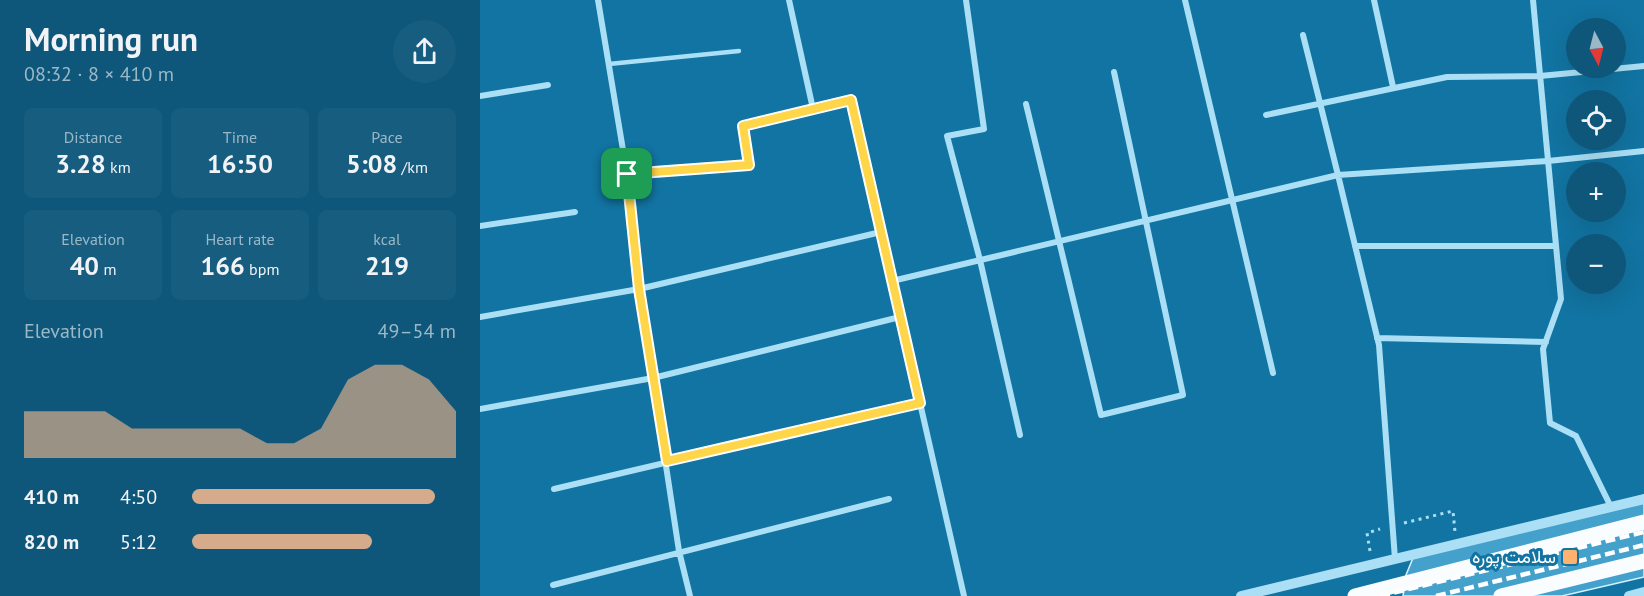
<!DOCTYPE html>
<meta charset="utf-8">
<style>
:root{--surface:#0e577a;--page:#175d7f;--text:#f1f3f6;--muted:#9bb8c7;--accent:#d6ab8b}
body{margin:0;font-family:"PT Sans",Vazirmatn,sans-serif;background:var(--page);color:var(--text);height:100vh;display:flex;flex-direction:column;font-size:22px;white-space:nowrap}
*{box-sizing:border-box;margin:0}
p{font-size:20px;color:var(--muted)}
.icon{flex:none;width:33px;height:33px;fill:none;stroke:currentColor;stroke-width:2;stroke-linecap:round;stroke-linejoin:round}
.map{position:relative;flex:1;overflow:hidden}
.sheet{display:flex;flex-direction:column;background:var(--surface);width:480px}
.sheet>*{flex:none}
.needle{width:39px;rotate:173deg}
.buttons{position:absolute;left:1086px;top:18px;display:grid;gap:12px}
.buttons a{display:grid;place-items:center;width:60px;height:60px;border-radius:50%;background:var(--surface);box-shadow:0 6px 24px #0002;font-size:30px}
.pin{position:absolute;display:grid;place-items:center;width:51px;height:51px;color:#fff;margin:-26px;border-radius:12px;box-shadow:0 3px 9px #0006}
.round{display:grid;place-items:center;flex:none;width:63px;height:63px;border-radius:32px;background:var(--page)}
.headline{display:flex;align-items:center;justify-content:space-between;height:102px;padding:0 24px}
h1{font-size:33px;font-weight:700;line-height:45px}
.figures{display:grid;grid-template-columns:repeat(3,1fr);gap:9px;height:102px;padding:6px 24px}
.figures div{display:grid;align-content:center;border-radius:9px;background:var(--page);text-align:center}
.figures b{font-size:26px;font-weight:700}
.figures small{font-size:16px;font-weight:400}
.figures p{font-size:16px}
.chart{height:168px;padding:12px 24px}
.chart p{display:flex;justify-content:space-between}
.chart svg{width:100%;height:108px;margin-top:6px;fill:var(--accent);opacity:.7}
ul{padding:0 24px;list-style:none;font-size:20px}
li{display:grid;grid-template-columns:96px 72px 1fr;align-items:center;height:45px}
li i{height:15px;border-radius:8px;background:var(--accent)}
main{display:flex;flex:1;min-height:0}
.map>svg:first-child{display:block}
</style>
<main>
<section class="sheet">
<div class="headline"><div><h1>Morning run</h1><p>08:32 · 8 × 410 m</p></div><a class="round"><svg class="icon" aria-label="share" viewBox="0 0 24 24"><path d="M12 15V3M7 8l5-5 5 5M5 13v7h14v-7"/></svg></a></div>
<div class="figures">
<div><p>Distance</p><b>3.28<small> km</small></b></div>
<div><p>Time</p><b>16:50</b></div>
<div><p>Pace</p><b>5:08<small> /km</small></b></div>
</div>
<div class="figures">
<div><p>Elevation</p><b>40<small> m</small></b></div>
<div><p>Heart rate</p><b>166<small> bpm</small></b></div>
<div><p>kcal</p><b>219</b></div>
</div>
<div class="chart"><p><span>Elevation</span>49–54 m</p>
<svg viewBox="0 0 160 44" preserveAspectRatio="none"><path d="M0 44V25L10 25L20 25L30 25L40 32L50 32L60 32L70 32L80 32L90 38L100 38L110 32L120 12L130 6L140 6L150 12L160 25V44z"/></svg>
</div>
<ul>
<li><b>410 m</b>4:50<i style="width:92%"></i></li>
<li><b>820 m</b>5:12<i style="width:68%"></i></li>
</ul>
</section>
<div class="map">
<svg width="1164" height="596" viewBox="0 0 1164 596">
<rect width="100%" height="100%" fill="#1274a2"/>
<path fill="#44a1cb" stroke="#d4f2fe" stroke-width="1.5" d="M1164,495v82l-82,19h-159l3,-21 7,-17z"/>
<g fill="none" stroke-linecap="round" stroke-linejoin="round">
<path stroke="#abdff5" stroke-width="3" stroke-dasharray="3 4.5" stroke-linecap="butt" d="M924,523l49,-12 2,21
M890,551l-3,-18 13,-4"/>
<path stroke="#abdff5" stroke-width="4.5" d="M129,64l130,-13"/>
<path stroke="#abdff5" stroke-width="6" d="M118,0l29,174 12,115 40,262 11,45
M309,0l24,109
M486,0l18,129 -37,7 33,124 40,175
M705,0l88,373
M894,0l19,87
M1053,0l28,299 -18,50 7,74 26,13 35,71
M823,35l35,140 210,-14 96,-10
M0,96l68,-11
M546,104l75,311 82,-20 -69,-323
M786,115l181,-38 93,-1 104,-10
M147,174l122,-9 -6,-39 108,-26 113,496
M0,226l95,-14
M875,246h201
M412,281l446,-106 41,170 16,214
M0,317l159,-28 242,-57
M897,338l169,4
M0,409l173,-31 247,-61
M74,489l366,-86
M73,585l336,-86"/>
<path stroke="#abdff5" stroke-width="10" d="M761,596l403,-97
M1149,596l15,-4"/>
<path stroke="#f9fdff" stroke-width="15" d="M875,596l289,-74
M1021,596l143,-35"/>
<path stroke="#fff" stroke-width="4.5" stroke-dasharray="10 4.5" stroke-linecap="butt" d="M900,596l264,-64
M956,596l208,-51"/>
</g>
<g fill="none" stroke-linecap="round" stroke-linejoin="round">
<defs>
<path id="route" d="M371,100l69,303 -253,58 -28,-172 -12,-115 122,-9 -6,-39z"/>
</defs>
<use href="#route" stroke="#fff" stroke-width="12"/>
<use href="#route" stroke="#ffd54a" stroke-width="8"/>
</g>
<rect fill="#ffb26f" stroke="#1274a2" stroke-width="2" x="1082" y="549" width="16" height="16" rx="3"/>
<g text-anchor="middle" stroke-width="6" stroke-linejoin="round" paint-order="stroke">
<g font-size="18" fill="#fff" stroke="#1274a2" text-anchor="end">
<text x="1076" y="563">سلامت پورہ</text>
</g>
</g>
</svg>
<div class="buttons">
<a><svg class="needle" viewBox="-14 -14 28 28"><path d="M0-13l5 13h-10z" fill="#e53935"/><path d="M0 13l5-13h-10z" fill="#9bb8c7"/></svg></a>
<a><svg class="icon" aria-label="locate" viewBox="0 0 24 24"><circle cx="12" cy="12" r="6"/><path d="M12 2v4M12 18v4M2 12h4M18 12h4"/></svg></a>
<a>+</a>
<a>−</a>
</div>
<div class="pin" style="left:147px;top:174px;background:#1e9e55"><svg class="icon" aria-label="arrive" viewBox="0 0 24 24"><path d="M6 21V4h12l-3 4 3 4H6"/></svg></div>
</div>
</main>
